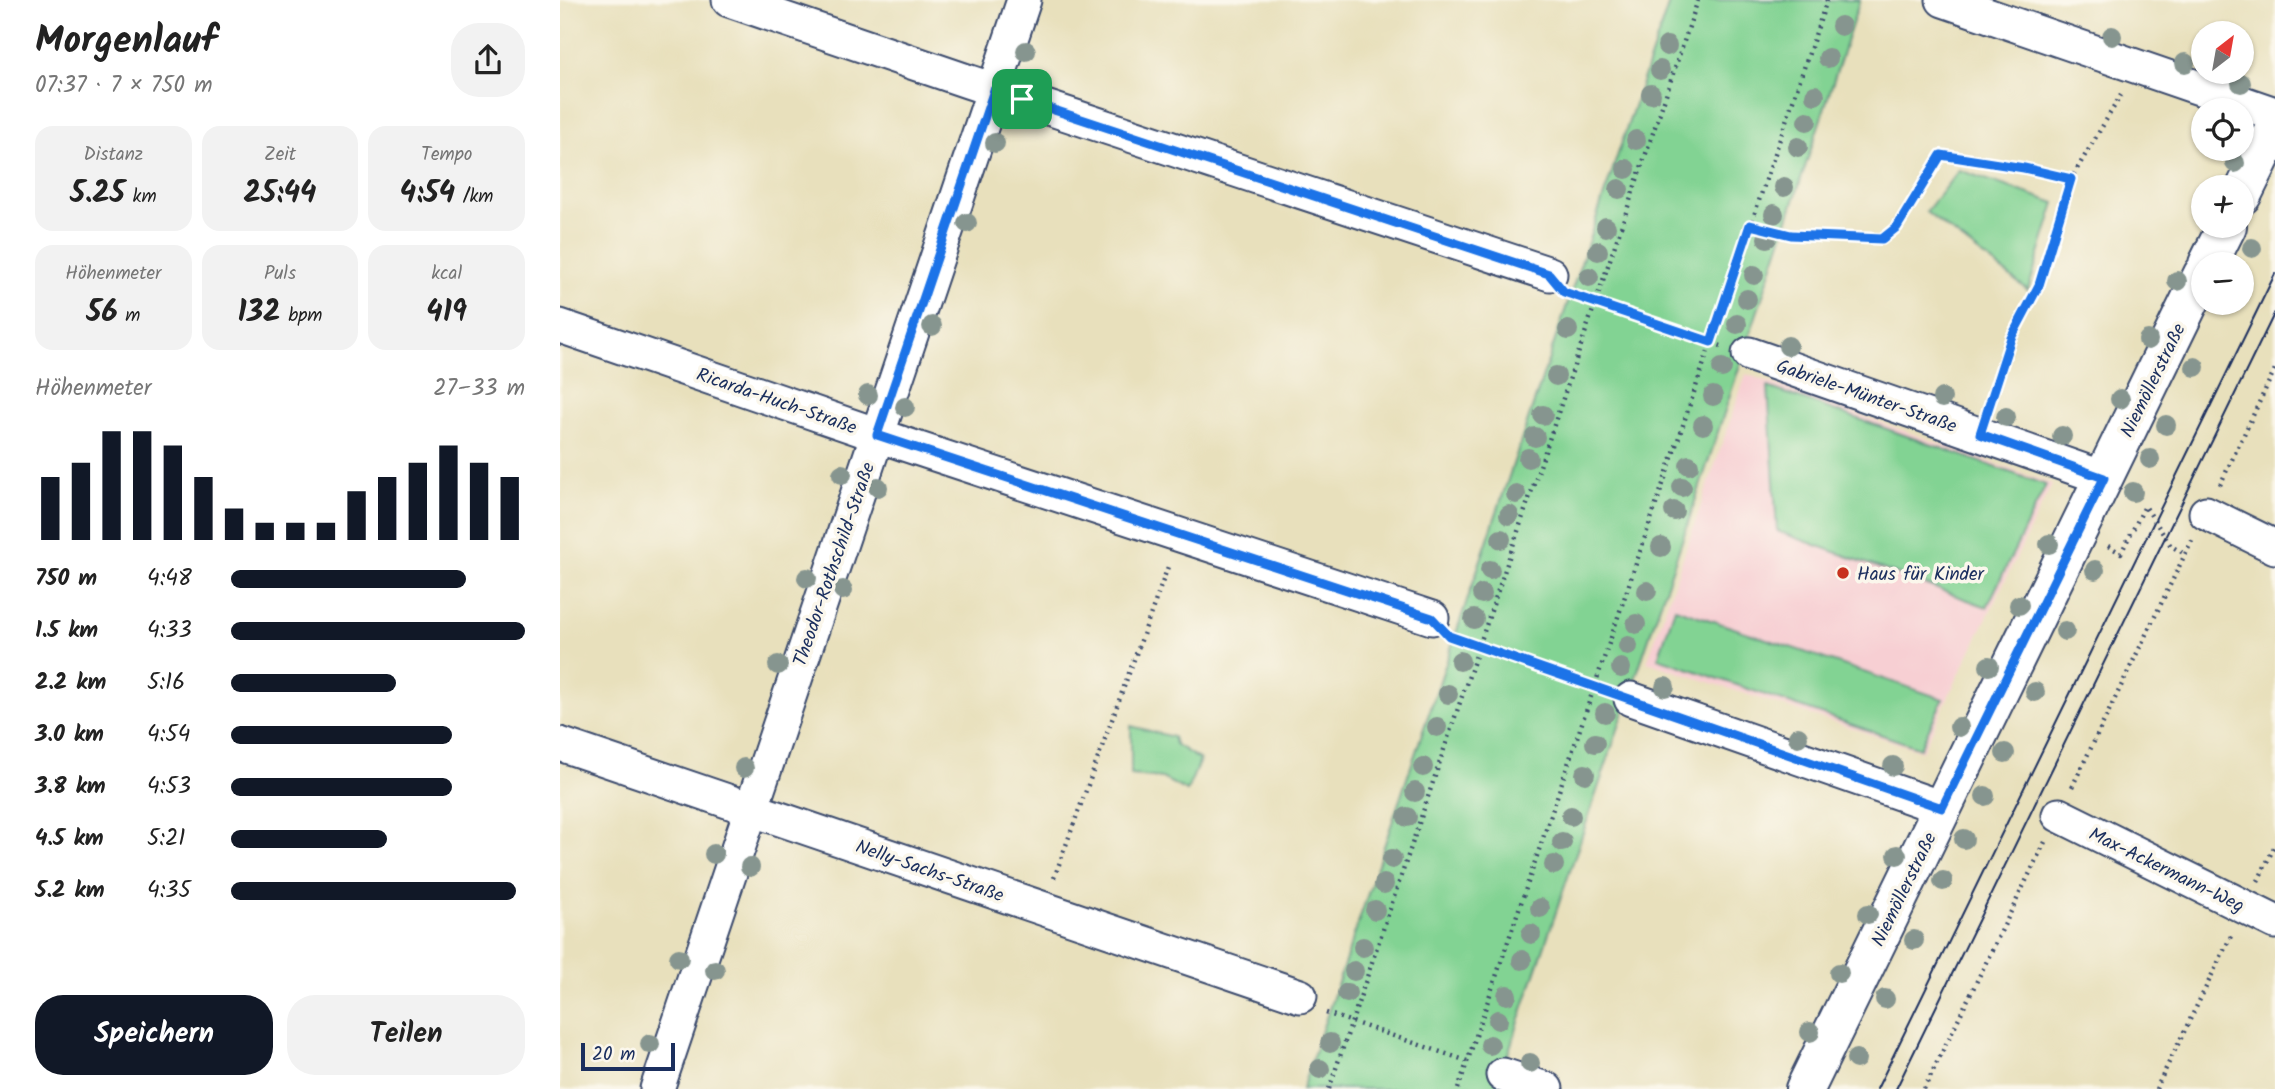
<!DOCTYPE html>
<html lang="de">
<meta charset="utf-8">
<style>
:root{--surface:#fff;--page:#f2f2f2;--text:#222;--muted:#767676;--accent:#111827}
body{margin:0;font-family:Kalam,sans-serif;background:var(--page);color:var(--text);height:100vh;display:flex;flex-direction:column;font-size:26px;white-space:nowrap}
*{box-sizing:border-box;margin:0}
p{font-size:23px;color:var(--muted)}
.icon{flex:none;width:38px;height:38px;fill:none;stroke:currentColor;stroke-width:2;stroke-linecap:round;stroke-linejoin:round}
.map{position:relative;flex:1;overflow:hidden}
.panel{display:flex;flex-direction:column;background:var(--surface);width:560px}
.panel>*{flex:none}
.needle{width:46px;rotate:31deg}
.tools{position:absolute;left:1631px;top:21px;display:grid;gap:14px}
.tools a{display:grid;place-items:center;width:63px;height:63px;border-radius:50%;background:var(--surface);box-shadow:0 2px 5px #0004;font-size:35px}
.scale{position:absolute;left:21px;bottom:18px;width:94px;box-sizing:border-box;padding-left:7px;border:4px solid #1b2f5e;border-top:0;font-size:19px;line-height:24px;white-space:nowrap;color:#1b2f5e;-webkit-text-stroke:5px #fbf7ec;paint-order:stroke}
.pin{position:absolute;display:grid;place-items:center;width:60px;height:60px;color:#fff;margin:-30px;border-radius:14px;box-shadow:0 4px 10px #0006}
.round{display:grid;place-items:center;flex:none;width:74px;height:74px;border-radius:28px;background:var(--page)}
.head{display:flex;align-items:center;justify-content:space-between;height:119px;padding:0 35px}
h1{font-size:38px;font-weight:800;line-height:52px}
.metrics{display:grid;grid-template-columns:repeat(3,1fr);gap:10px;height:119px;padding:7px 35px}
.metrics div{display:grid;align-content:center;border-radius:18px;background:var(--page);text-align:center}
.metrics b{font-size:30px;font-weight:800}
.metrics small{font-size:19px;font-weight:400}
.metrics p{font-size:19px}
.chart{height:196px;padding:14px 35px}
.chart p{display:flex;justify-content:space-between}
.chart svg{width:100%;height:126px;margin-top:7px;stroke:var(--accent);stroke-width:6}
.action{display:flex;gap:14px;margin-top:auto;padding:14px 35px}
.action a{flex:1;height:80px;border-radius:28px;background:var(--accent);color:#fff;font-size:28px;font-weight:800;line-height:80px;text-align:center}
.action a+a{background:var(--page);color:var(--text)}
ul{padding:0 35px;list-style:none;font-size:23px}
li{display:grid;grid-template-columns:112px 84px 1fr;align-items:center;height:52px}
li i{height:18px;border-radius:9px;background:var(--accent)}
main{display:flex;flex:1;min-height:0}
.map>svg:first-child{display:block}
</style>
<main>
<section class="panel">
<div class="head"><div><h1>Morgenlauf</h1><p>07:37 · 7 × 750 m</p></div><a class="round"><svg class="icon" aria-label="share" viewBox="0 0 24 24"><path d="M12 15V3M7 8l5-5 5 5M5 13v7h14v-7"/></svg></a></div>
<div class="metrics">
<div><p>Distanz</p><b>5.25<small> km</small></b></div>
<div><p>Zeit</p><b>25:44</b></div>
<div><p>Tempo</p><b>4:54<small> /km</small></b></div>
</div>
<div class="metrics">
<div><p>Höhenmeter</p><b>56<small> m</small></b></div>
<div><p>Puls</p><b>132<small> bpm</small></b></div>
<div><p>kcal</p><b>419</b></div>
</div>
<div class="chart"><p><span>Höhenmeter</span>27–33 m</p>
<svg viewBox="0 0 160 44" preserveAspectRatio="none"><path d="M5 44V22M15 44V17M25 44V6M35 44V6M45 44V11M55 44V22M65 44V33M75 44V38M85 44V38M95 44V38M105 44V27M115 44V22M125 44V17M135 44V11M145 44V17M155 44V22"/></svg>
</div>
<ul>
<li><b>750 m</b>4:48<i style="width:80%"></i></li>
<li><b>1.5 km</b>4:33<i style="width:100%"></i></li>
<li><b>2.2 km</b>5:16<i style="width:56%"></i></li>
<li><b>3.0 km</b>4:54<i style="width:75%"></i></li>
<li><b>3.8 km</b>4:53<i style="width:75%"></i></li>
<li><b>4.5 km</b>5:21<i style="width:53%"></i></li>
<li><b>5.2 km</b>4:35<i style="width:97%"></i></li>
</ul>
<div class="action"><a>Speichern</a><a>Teilen</a></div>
</section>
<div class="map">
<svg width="1715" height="1089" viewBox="0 0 1715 1089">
<rect width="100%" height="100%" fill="#fbf7ec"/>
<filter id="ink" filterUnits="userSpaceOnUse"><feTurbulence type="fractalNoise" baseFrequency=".0143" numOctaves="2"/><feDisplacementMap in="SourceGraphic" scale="14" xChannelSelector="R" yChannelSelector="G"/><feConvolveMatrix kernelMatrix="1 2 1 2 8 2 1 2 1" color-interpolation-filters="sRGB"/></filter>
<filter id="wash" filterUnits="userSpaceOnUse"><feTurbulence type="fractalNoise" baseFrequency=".00686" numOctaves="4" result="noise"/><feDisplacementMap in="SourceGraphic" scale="28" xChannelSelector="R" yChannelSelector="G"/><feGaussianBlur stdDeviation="1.57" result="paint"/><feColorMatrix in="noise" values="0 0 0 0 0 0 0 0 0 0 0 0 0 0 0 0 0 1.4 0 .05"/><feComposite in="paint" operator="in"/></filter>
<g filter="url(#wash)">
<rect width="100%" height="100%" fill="#e8e0bc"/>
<path fill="#f7cfd3" d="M1186,374l306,110 -130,267 -275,-89z"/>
<path fill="#82d393" stroke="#4e8178" stroke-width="2" d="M1110,0h190l-171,520 -193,569h-194z
M1399,170l96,33 -27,87 -102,-78z
M1208,387l278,98 -59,122 -210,-76z
M1115,608l268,91 -23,49 -262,-90z
M571,726l42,11 2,7 25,16 -13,31 -25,-13 -31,-3z"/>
</g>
<g filter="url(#ink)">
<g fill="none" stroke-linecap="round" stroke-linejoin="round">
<defs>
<path id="street" d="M169,0l238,81 583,193
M1383,0l332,114
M0,326l347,119 525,173
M1189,354l355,124
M1646,513l69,34
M1071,699l311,109
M0,744l740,252
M1499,815l216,107
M943,1075l43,14
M97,1089l367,-1089"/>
<path id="secondary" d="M1682,195l33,-67
M1648,264l19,-38
M1245,1089l398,-815"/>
</defs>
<use href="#street" stroke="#3a4a6c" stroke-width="37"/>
<use href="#secondary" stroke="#3a4a6c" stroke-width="42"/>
<path stroke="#3a4a6c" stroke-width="4.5" stroke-dasharray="2 5" stroke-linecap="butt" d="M1190,225l41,10 91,4 15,-12 44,-72 82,13 48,11
M1014,295l147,51
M1430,404l21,-66 28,-53 32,-106 50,-84
M1660,485l55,-116
M1548,546l13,7 24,-47 26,40 14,8
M896,639l147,51
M1512,787l120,-247
M494,878l115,-314
M1698,881l17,-36
M766,1013l144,49
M769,1089l369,-1089
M898,1089l369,-1089
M1364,1089l121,-247
M1596,1089l75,-153"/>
<use href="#street" stroke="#fff" stroke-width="33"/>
<use href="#secondary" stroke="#fff" stroke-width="38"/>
<path stroke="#1b2f5e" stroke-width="2" d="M1317,1089l398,-815
M1336,1089l379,-777"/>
</g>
<g fill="#86958f">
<circle cx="1281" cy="26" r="10"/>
<circle cx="1552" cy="36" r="10"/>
<circle cx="1107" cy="46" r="10"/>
<circle cx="466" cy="51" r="10"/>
<circle cx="1268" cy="58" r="10"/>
<circle cx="1625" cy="63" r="10"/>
<circle cx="1100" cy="70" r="10"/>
<circle cx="1681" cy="83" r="10"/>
<circle cx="1091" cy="94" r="10"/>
<circle cx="1255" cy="95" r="10"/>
<circle cx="1247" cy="121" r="10"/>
<circle cx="1076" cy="140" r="10"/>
<circle cx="435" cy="143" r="10"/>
<circle cx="1238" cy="147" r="10"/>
<circle cx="1675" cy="163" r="10"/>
<circle cx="1066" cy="169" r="10"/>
<circle cx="1224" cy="187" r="10"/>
<circle cx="1059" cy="189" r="10"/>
<circle cx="1214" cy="214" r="10"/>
<circle cx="407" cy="223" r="10"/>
<circle cx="1046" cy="227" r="10"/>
<circle cx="1207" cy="238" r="10"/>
<circle cx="1692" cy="248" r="10"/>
<circle cx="1038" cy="251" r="10"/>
<circle cx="1194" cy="275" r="10"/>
<circle cx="1029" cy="277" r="10"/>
<circle cx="1617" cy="281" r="10"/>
<circle cx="1187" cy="299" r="10"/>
<circle cx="1177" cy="324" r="10"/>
<circle cx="372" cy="326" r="10"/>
<circle cx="1008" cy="330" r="10"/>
<circle cx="1588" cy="340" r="10"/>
<circle cx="1228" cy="346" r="10"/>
<circle cx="1635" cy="367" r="10"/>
<circle cx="1162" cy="368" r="10"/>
<circle cx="996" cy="376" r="10"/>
<circle cx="308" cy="395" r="10"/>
<circle cx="1153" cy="396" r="10"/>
<circle cx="1382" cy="398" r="10"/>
<circle cx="1560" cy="399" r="10"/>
<circle cx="345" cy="407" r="10"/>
<circle cx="983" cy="415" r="10"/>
<circle cx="1446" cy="417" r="10"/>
<circle cx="1143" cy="425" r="10"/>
<circle cx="1606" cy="425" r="10"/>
<circle cx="1502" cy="436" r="10"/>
<circle cx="975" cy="437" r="10"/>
<circle cx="968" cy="458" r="10"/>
<circle cx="1590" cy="459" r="10"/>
<circle cx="1129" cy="465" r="10"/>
<circle cx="282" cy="474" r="10"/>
<circle cx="318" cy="487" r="10"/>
<circle cx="1122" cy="487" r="10"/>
<circle cx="1573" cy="492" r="10"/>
<circle cx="956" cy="494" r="10"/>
<circle cx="1114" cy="511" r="10"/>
<circle cx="949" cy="515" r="10"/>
<circle cx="941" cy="539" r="10"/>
<circle cx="1489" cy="544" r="10"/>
<circle cx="1101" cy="547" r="10"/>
<circle cx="930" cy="570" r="10"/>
<circle cx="1535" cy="570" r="10"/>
<circle cx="247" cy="578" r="10"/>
<circle cx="283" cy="590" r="10"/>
<circle cx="1087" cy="591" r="10"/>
<circle cx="922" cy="594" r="10"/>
<circle cx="1459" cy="605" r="10"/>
<circle cx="914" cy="619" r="10"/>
<circle cx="1076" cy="624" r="10"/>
<circle cx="1505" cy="631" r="10"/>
<circle cx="1068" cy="646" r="10"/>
<circle cx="900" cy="661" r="10"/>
<circle cx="218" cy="665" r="10"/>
<circle cx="1429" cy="666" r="10"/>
<circle cx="1061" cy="668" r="10"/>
<circle cx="1105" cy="687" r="10"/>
<circle cx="1475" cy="692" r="10"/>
<circle cx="888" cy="694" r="10"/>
<circle cx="1045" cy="713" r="10"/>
<circle cx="877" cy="727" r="10"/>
<circle cx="1399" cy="727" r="10"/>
<circle cx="1238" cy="737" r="10"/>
<circle cx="1035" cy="743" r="10"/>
<circle cx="1445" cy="753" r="10"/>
<circle cx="1333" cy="766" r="10"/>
<circle cx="863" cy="767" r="10"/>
<circle cx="184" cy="768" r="10"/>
<circle cx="1025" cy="774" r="10"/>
<circle cx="855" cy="792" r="10"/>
<circle cx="1425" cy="796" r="10"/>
<circle cx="1011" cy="816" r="10"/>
<circle cx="847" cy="817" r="10"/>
<circle cx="1404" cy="839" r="10"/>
<circle cx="1002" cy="842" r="10"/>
<circle cx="154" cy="854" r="10"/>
<circle cx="1337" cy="855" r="10"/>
<circle cx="832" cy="859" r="10"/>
<circle cx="994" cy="865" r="10"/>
<circle cx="190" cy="867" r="10"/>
<circle cx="1383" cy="881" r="10"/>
<circle cx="824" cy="884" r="10"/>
<circle cx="980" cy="908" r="10"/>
<circle cx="815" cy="910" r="10"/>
<circle cx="1308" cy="914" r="10"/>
<circle cx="971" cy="934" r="10"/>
<circle cx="1354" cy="940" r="10"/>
<circle cx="803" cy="947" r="10"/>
<circle cx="119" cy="958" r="10"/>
<circle cx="962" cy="960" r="10"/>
<circle cx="155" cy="970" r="10"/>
<circle cx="794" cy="971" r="10"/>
<circle cx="1279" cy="973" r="10"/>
<circle cx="787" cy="993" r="10"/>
<circle cx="947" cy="995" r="10"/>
<circle cx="1325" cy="999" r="10"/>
<circle cx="938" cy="1020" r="10"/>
<circle cx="1250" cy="1032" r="10"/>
<circle cx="770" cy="1043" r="10"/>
<circle cx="90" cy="1044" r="10"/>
<circle cx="930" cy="1045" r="10"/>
<circle cx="1296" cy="1059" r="10"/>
<circle cx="970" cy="1063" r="10"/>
<circle cx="760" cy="1069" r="10"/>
</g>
</g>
<g fill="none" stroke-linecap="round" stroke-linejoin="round" filter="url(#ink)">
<defs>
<path id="route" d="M434,90l555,184 15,18 147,50 39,-117 41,10 91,4 15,-12 44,-72 83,13 47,11 -32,106 -28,53 -31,96 124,44 -162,330 -493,-172 -17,-18 -555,-183z"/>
</defs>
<use href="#route" stroke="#fff" stroke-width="14"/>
<use href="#route" stroke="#1a73e8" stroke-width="9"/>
</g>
<circle fill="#c8321e" stroke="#fbf7ec" stroke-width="2.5" cx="1283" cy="573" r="7"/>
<g text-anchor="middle" stroke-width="7" stroke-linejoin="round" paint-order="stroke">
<g font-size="19" fill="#1b2f5e" stroke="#fbf7ec">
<text transform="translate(1592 380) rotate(-64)" y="7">Niemöllerstraße</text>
<text transform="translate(1307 395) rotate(19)" y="7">Gabriele-Münter-Straße</text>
<text transform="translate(217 400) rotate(19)" y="7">Ricarda-Huch-Straße</text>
<text transform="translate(273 564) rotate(-71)" y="7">Theodor-Rothschild-Straße</text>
<text transform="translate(1607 869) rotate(26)" y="7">Max-Ackermann-Weg</text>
<text transform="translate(370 870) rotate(19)" y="7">Nelly-Sachs-Straße</text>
<text transform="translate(1343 889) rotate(-64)" y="7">Niemöllerstraße</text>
</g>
<g font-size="19" fill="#1b2f5e" stroke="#fbf7ec" text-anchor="start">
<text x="1297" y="580">Haus für Kinder</text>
</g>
</g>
</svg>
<div class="tools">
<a><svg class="needle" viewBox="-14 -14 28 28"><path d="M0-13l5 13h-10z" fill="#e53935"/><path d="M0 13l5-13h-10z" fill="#767676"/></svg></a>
<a><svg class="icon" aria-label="locate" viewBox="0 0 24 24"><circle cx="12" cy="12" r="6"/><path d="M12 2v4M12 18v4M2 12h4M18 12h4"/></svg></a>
<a>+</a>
<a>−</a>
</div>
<div class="scale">20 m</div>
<div class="pin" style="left:462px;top:99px;background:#1e9e55"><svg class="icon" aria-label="arrive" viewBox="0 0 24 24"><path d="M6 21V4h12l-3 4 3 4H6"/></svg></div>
</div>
</main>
